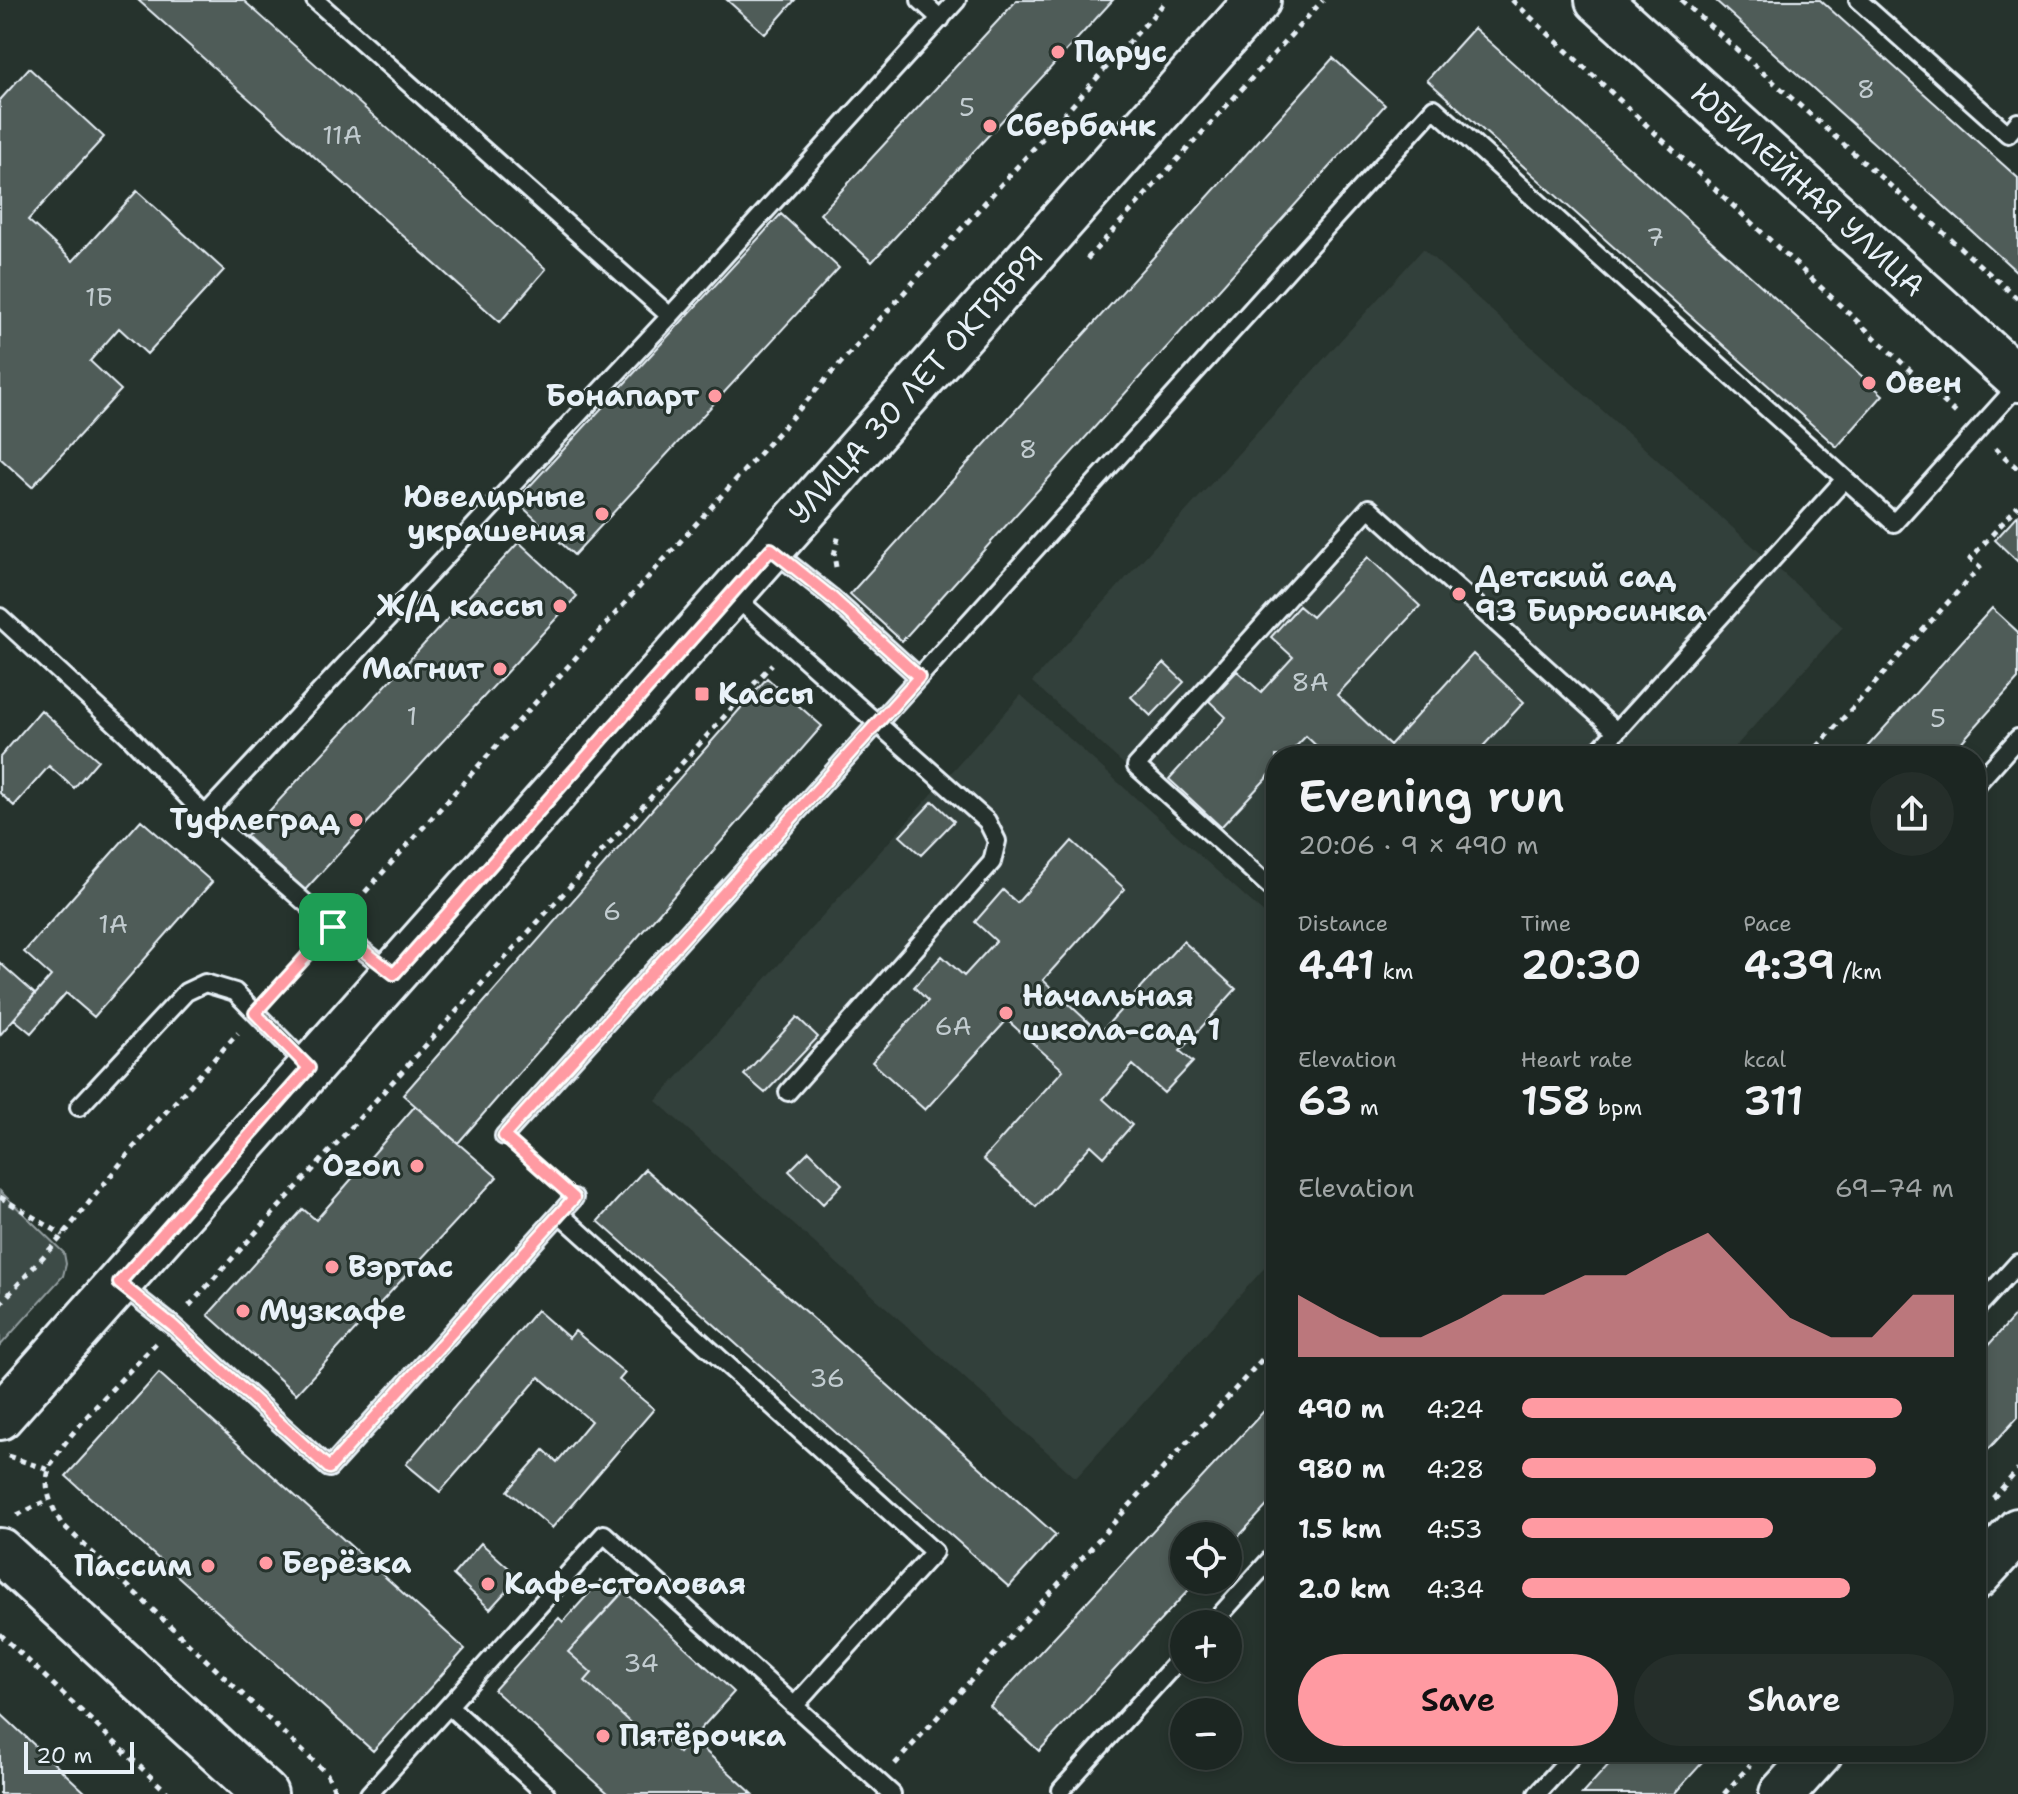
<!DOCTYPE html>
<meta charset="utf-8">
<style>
:root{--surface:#1c2622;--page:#252e2a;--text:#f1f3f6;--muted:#a0a5a5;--line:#3a4340;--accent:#ff9aa2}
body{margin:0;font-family:"Shantell Sans",sans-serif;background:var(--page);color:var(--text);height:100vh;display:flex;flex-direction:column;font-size:30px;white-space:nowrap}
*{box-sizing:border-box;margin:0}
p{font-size:26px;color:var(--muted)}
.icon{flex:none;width:44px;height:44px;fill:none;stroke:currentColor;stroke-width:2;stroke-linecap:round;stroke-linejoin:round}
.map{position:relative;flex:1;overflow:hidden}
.sheet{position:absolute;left:1266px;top:746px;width:720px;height:1016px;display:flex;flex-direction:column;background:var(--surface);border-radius:32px;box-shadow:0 4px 12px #0003,0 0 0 2px var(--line)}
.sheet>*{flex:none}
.buttons{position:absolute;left:1170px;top:1522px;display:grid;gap:16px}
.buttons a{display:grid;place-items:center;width:72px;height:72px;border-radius:50%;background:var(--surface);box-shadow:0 4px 12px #0003,0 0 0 2px var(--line);font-size:40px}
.scale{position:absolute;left:24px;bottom:20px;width:110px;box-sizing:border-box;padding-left:8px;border:4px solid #e8f1f8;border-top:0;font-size:22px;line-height:28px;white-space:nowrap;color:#e8f1f8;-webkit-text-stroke:6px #26332d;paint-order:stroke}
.pin{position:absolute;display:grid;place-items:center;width:68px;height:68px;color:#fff;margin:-34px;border-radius:16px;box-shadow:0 4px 12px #0006}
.round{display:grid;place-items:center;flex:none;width:84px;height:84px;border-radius:42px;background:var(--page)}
.summary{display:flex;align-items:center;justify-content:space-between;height:136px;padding:0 32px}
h1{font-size:44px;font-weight:600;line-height:60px}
.stats{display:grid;grid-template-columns:repeat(3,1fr);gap:12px;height:136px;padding:8px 32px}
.stats div{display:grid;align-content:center}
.stats b{font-size:40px;font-weight:600}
.stats small{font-size:22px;font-weight:400}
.stats p{font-size:22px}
.chart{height:224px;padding:16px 32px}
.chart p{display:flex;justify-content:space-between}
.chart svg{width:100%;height:144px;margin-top:8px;fill:var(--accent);opacity:.7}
.button{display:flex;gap:16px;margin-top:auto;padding:16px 32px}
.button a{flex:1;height:92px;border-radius:48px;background:var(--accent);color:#111;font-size:32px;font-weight:600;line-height:92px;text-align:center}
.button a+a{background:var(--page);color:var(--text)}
ul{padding:0 32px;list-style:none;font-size:26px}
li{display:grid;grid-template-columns:128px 96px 1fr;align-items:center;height:60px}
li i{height:20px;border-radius:10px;background:var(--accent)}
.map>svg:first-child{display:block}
</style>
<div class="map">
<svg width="2018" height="1794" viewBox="0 0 2018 1794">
<rect width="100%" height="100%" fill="#26332d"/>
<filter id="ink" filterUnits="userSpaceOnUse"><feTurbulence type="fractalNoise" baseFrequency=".0125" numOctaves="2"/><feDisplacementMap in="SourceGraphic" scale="16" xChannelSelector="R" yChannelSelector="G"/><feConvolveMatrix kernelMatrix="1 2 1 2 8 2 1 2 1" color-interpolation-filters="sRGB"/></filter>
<g filter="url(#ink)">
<path fill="#333f3a" d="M1423,249l420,378 -116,129h-451v145l-244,-219z
M1021,695l255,229v331l-200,223 -420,-377z"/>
<path fill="#3e4b47" stroke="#939ea0" stroke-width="2" d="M0,1191l64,62 2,11 -3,12 -63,70z"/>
<path fill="#505c59" stroke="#e8f1f8" stroke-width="2" d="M138,0h105l303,269 -46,53z
M727,0h68l-30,34z
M1017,0h96l-241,262 -52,-48z
M1715,0h105l198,178v91l-2,2z
M1474,28l409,367 -46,52 -410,-367z
M1333,58l52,47 -483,536 -52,-47z
M29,68l75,69 -76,83 45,41 64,-70 87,79 -77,84 -28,-26 -29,33 31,29 -89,97 -32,-29v-358z
M781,214l58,54 -265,287 -58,-54z
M2018,515v47l-23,-22z
M519,542l58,54 -272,294 -59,-54z
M1368,557l52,49 -83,89 53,50 83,-91 51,48 -50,54h-147l-21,-20 -19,20h-11v12l-55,59 -52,-48 57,-62 -17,-16 28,-30 24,21 32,-35 -22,-20 28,-31 13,11z
M1992,608l26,24v47l-69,77h-90z
M1164,663l20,19 -33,34 -20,-19z
M767,678l55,48 -364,417 -55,-48z
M41,710l57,50 -24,28 -25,-22 -35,40 -14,-13v-36z
M933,801l21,20 -33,34 -21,-19z
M141,820l71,62 -118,135 -28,-24 -35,40 -17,-14 37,-43 -27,-24z
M1072,841l53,48 -82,91 57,53 83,-92 53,48 -56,62 13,11 -29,31 -31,-28 -30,34 29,26 -28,32 -13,-12 -55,62 -53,-48 80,-89 -56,-50 -82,90 -53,-48 56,-61 -14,-14 28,-31 22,20 32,-35 -21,-19 28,-32 14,13z
M0,963l35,31 -35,41z
M797,1017l21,20 -53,56 -21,-18z
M415,1106l82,71 -201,217 -88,-79 95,-106 13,11z
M809,1151l33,33 -19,20 -34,-33z
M645,1169l411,366 -47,52 -411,-366z
M537,1310l32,28 6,-7 50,42 -6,7 35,29 -102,119 -44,-37 36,-41 13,12 34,-41 -52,-44 -99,115 -34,-28z
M2018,1312v105l-33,36 -9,-8v-86z
M159,1373l306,276 -92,102 -307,-275z
M1276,1398v98l-48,52v-12h-44v44h14l-159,171 -49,-45z
M481,1543l38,34 -29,32 -37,-34z
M601,1580l18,16 -51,56 24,21 -7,8 68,63 7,-9 19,18 13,-14 61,55h-144l-115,-104 65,-72 4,4z
M624,1591l110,101 -55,61 -19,-18 -7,9 -68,-63 7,-8 -24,-21z
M0,1713l87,81h-87z
M1620,1752h92l-38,42h-92z"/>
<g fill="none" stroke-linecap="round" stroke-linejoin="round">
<defs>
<path id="lane" d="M315,0l355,316
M920,0l21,19
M1858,0l150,134 10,-12
M772,550l59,47 88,80
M734,596l253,225 10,20 -5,21 -204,230
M0,617l128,118 77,80 128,112 59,46
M1594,756l251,-277
M1976,785l42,-47
M205,815l465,-499 287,-316
M1276,892l-140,-126 233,-258 247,223
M79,1107l107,-115 19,-9 30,9 74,75
M504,1136l930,-1028 460,415 124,-138
M560,1214l374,338 -140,154
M120,1284l52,41 157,143 245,-270
M1976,1309l42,-46
M1212,1624l64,-71
M449,1706l97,88
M1061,1790l123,-136
M369,1794l235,-260 288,260
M1537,1794l38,-42"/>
<path id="secondary" d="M1598,0l420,379
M0,1417l1258,-1417
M0,1551l265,243
M1976,1577l42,-46
M1782,1794l38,-42"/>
</defs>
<use href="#lane" stroke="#e8f1f8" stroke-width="22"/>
<use href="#secondary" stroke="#e8f1f8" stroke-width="50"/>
<path stroke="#e8f1f8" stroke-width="5" stroke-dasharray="6 6" stroke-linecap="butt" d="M1512,0l446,415
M1681,0l337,299
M1087,259l236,-259
M1995,448l23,21
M836,567l-2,-12 5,-21
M1809,756l171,-189 -10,-8 48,-53
M349,910l818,-910
M271,996l45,-49
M524,1153l31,28
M0,1197l63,38
M0,1304l63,-69 70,-87 105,-115
M189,1306l583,-642
M156,1343c-24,26 -98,98 -107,127 -6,19 3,37 12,53l266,251 10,20
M8,1456l41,14
M1993,1498l25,-28
M17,1515l32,-15
M0,1634l169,160
M895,1764l381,-420
M1724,1794l26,-29"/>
<use href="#lane" stroke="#26332d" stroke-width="16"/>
<use href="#secondary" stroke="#26332d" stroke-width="44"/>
</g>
</g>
<g fill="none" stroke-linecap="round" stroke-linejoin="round" filter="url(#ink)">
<defs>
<path id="route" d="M771,549l60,48 88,80 -415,459 70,62 -245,270 -157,-143 -53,-42 190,-215 -54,-55 78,-86 61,47z"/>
</defs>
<use href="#route" stroke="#fff" stroke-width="16"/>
<use href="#route" stroke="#ff9aa2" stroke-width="10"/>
</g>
<g fill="#ff9aa2" stroke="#26332d" stroke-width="3">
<circle cx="1058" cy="52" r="8"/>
<circle cx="990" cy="126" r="8"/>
<circle cx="1869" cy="383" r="8"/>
<circle cx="715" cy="396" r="8"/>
<circle cx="602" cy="514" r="8"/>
<circle cx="1459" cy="594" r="8"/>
<circle cx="560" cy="606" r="8"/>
<circle cx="500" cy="669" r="8"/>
<rect x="694" y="686" width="16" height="16" rx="4"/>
<circle cx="356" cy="820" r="8"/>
<circle cx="1006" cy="1013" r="8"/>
<circle cx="417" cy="1166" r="8"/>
<circle cx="332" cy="1267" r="8"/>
<circle cx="243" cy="1311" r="8"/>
<circle cx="266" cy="1563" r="8"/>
<circle cx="208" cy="1566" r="8"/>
<circle cx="488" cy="1584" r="8"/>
<circle cx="603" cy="1736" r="8"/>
</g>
<g text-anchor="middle" stroke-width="6" stroke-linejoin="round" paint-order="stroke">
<g font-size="26" fill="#c2ccd0">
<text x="1866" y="98">8</text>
<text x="967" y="116">5</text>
<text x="342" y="144">11А</text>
<text x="1655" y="246">7</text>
<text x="99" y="306">1Б</text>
<text x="1028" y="458">8</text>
<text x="1310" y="691">8А</text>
<text x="412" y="725">1</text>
<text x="1938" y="727">5</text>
<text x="612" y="920">6</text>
<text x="113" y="933">1А</text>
<text x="953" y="1035">6А</text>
<text x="827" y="1387">36</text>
<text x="641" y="1672">34</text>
</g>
<g font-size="30" font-weight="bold" fill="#e8f1f8" stroke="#26332d" text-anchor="start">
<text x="1074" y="62">Парус</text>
<text x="1006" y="136">Сбербанк</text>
<text x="1885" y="393">Овен</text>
<text x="699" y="406" text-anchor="end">Бонапарт</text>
<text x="586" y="507" text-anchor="end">Ювелирные<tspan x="586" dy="34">украшения</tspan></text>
<text x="1475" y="587">Детский сад<tspan x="1475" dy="34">93 Бирюсинка</tspan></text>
<text x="544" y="616" text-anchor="end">Ж/Д кассы</text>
<text x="484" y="679" text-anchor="end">Магнит</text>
<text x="718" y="704">Кассы</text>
<text x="340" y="830" text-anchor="end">Туфлеград</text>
<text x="1022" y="1006">Начальная<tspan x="1022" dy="34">школа-сад 1</tspan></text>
<text x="401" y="1176" text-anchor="end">Ozon</text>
<text x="348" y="1277">Вэртас</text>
<text x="259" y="1321">Музкафе</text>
<text x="282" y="1573">Берёзка</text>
<text x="192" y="1576" text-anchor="end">Пассим</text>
<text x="504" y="1594">Кафе-столовая</text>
<text x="619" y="1746">Пятёрочка</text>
</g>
<g font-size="30" fill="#e8f1f8" stroke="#26332d">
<text transform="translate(1808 190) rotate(42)" y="10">ЮБИЛЕЙНАЯ УЛИЦА</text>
<text transform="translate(916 385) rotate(-48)" y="10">УЛИЦА 30 ЛЕТ ОКТЯБРЯ</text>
</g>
</g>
</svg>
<div class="buttons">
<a><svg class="icon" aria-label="locate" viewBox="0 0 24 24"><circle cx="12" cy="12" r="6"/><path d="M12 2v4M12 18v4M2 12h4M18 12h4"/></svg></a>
<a>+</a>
<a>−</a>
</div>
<div class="scale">20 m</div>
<div class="pin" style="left:333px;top:927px;background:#1e9e55"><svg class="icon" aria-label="arrive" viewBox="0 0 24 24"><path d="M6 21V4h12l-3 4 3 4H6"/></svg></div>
<section class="sheet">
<div class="summary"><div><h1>Evening run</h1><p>20:06 · 9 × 490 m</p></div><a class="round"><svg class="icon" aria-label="share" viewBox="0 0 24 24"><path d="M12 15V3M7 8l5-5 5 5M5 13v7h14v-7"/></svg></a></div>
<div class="stats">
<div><p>Distance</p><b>4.41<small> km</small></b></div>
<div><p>Time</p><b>20:30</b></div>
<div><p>Pace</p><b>4:39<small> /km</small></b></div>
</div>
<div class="stats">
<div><p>Elevation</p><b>63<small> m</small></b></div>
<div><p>Heart rate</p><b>158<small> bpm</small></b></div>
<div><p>kcal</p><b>311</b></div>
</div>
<div class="chart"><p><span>Elevation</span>69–74 m</p>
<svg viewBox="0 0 160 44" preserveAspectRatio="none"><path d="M0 44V25L10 32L20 38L30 38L40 32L50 25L60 25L70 19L80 19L90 12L100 6L110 19L120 32L130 38L140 38L150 25L160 25V44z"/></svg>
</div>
<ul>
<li><b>490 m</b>4:24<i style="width:88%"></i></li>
<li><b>980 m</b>4:28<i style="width:82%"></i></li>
<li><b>1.5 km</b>4:53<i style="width:58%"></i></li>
<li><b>2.0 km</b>4:34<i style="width:76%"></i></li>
</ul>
<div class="button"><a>Save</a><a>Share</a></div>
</section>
</div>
